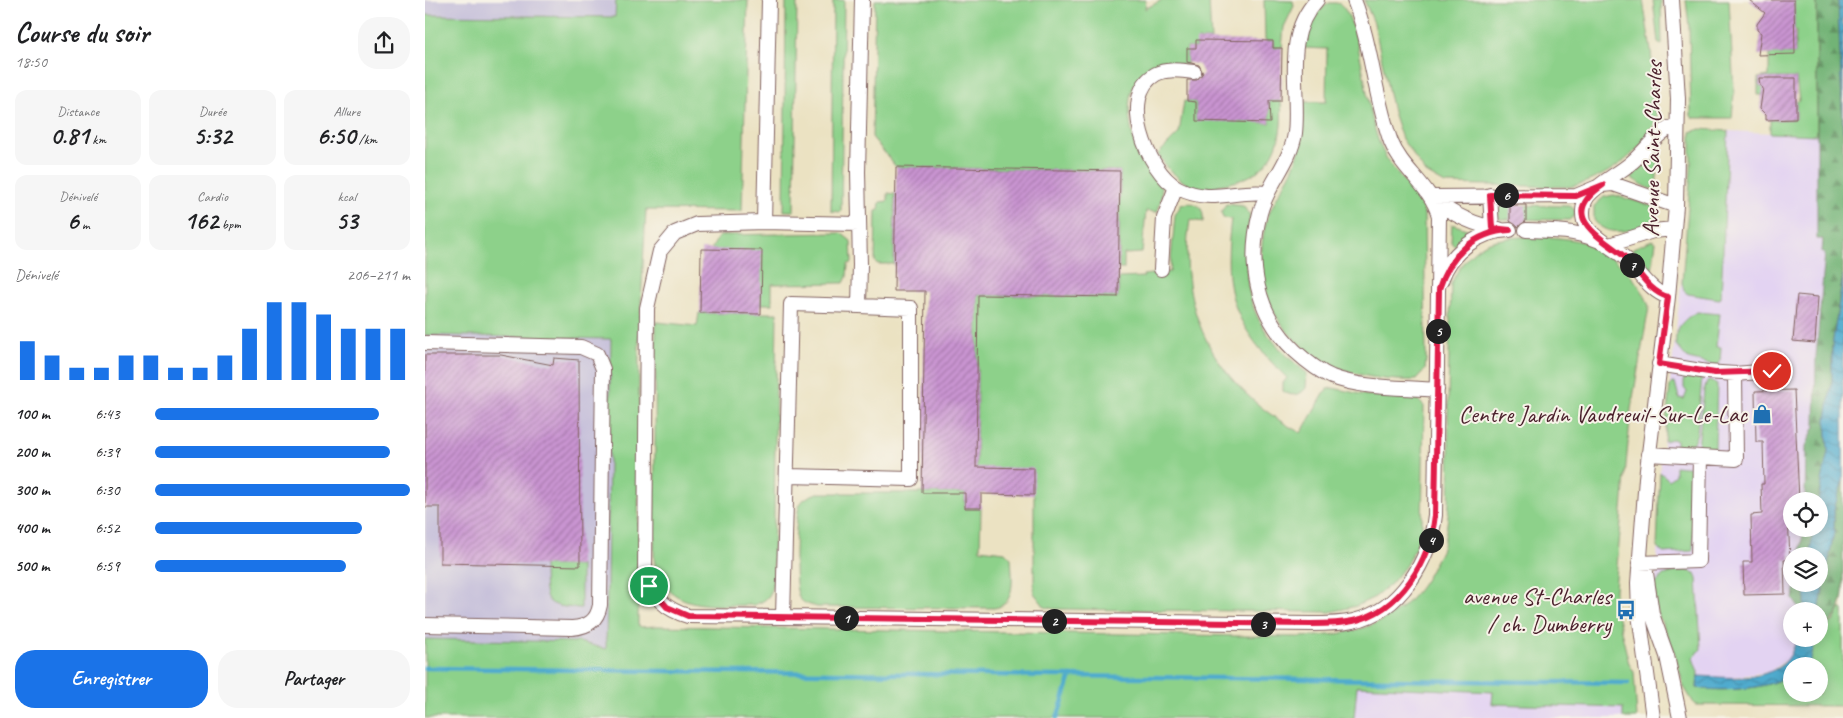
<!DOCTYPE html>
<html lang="fr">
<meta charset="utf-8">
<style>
:root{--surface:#fff;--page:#f6f6f6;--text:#202124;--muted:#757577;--accent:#1a73e8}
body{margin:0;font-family:Caveat,sans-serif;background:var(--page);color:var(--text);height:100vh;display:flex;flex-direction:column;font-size:19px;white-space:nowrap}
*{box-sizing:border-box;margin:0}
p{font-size:16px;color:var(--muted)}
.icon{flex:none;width:28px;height:28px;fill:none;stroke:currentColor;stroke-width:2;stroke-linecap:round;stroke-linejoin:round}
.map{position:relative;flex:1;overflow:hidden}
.panel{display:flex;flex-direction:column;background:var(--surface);width:425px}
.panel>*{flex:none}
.controls{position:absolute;left:1358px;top:492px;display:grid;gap:10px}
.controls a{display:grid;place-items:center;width:45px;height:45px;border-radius:50%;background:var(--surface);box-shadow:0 2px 12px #0003;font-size:25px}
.pin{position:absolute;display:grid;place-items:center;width:42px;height:42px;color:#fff;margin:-21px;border:2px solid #fff;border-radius:50%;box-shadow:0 1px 5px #0007}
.km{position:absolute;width:25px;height:25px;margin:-12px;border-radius:50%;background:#222;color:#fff;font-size:14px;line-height:25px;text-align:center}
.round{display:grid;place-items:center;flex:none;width:52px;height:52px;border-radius:20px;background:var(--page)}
.summary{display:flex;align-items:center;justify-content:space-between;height:85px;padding:0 15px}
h1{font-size:28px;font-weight:700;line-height:38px}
.stats{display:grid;grid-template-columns:repeat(3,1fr);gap:8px;height:85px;padding:5px 15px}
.stats div{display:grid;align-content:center;border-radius:12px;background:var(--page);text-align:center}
.stats b{font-size:25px;font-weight:700}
.stats small{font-size:14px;font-weight:400}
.stats p{font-size:14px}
.chart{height:140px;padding:10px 15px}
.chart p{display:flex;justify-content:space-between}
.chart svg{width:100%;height:90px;margin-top:5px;stroke:var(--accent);stroke-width:6}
.primary-button{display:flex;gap:10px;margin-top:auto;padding:10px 15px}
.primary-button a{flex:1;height:58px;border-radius:20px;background:var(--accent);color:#fff;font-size:20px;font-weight:700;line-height:58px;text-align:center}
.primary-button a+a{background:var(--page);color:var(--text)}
ul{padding:0 15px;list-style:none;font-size:16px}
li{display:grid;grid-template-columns:80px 60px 1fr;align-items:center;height:38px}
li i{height:12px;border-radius:6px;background:var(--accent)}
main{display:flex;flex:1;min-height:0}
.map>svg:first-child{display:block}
</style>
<main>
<section class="panel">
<div class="summary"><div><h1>Course du soir</h1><p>18:50</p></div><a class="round"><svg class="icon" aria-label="share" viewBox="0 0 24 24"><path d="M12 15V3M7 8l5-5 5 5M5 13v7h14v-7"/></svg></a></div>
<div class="stats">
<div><p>Distance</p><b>0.81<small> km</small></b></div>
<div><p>Durée</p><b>5:32</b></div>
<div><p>Allure</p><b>6:50<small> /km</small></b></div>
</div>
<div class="stats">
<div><p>Dénivelé</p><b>6<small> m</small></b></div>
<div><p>Cardio</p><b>162<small> bpm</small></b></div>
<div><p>kcal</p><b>53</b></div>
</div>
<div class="chart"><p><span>Dénivelé</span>206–211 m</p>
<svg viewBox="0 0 160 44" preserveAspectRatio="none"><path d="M5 44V25M15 44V32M25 44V38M35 44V38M45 44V32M55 44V32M65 44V38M75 44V38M85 44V32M95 44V19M105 44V6M115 44V6M125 44V12M135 44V19M145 44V19M155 44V19"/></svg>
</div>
<ul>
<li><b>100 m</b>6:43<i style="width:88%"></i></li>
<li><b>200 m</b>6:39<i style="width:92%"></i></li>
<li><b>300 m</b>6:30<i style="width:100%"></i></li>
<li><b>400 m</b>6:52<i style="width:81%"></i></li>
<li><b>500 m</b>6:59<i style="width:75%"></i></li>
</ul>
<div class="primary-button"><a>Enregistrer</a><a>Partager</a></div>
</section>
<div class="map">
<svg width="1418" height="718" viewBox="0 0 1418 718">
<defs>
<pattern id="forest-firs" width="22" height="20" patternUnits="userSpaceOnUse" patternTransform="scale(1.25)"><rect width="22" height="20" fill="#72b376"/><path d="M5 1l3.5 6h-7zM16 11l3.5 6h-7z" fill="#609161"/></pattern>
<pattern id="water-waves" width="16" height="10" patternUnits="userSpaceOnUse" patternTransform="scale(1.25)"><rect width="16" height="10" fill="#50abce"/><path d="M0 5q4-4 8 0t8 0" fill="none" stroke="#448ba7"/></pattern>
<pattern id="building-hatch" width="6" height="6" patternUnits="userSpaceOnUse" patternTransform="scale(1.25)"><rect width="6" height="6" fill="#c994d1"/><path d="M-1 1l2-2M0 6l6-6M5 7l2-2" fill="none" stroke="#a578aa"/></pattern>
</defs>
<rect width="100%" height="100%" fill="#f7f3e8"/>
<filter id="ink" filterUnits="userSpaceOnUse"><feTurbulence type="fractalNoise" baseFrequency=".02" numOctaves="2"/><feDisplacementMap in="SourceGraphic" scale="10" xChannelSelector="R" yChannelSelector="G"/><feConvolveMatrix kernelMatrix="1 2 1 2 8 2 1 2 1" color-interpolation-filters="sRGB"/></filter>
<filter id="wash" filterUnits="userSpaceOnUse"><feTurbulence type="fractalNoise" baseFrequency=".0096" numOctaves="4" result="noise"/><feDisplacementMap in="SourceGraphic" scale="20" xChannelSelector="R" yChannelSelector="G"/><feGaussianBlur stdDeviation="1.12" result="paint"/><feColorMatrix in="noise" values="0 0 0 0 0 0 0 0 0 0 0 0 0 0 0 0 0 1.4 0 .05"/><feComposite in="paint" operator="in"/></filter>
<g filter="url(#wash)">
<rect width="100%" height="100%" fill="#ebe2c2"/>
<path fill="#e3d3f2" d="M1303,131l89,4v103l6,1 -1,13h3l-9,104 -1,70 -9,20 -1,55h-14v28h13l-5,27h-8v28h4l-2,14 8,13h-10v28h6l-9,20 -19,13 -43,6 -45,-4 -8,-26 -6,-12 -13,-51 3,-17 2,-88 25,-221 7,-89v-38z
M911,685l298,3 3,30h-301z"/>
<path fill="#c6c0da" d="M0,0h191v17l-191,-2z
M0,335l186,4 -5,310 -27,-7h-154z"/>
<path fill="#8dd18a" stroke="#6c785a" d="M191,0h132l-6,211 -96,-1 -7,130 -1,285 3,2 16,-1 641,11c59,-2 105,-12 134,-69 3,-7 9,-15 11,-23 10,-39 6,-89 5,-129 0,-44 2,-88 3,-132 8,-17 17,-31 34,-40 22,-11 87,-9 109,2 21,11 49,37 55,61l-18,102 -16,180v16l14,59 5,8 3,46h-14v-10l-131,-4 1,-12 -136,-6 -3,32h-929v-79l154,3 27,7 5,-310 -186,-4v-320l190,2z
M361,0h11l-3,211h-10z
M408,0h11l-3,212 -10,-1z
M450,0h271l-1,9 17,-9h47l2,40h-14l-1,8h-9v17c-13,0 -30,-3 -41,5 -26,17 -17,65 -5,89 4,7 19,21 20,27 2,7 -1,21 -4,26l-11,-1 -4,42 -18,1v15h-5l1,-98 -224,-4 -24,-30z
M839,0l29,1 1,5 -10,21 -2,21h-9v-7l-8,-1z
M939,0h279l8,51 6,68c-15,35 -52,60 -88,68l-124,-3 -19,-11 -24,-34 -9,-27 -19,-89z
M1228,0h8l1,45 -4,-3z
M1261,0h43l5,93 -2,25h-39l-2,-2 -2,-89z
M1369,0h23v135l-47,-2v-13l26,-1v-17l3,-1 -3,-23h-34l-3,2 1,6 6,2v7h-8v-17l11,-2v-22h26l1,-24 -2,-1z
M904,3c5,0 11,-1 14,4 14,16 21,74 26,96 4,21 9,44 22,62 11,16 26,28 33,47l2,147 -1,11 -9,10c-92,4 -173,-53 -151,-154 6,-25 24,-44 32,-68 7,-18 6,-38 7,-56h22l1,-53 -23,-1c2,-19 9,-34 25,-45z
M759,101l12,1v18l74,3 -1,-22h12c4,48 -13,78 -63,84l-1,5c-24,5 -48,-17 -59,-36l21,-21z
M1275,129l28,2 -7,167 -2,1 -31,-5 -4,-3 -2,-8 9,-113v-38z
M1231,153l3,3 -3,31 -6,2 -19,-11z
M463,193l7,1 -1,70h-16l-3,-2 1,-51 3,-1 1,-8 8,-1z
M1189,195l42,12 1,14c-21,7 -48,20 -63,-1v-14l10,-9z
M763,203c12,0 16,7 15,19l-13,-2c-15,93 29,170 111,213l26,-44 6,-1 32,7 53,5 6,6 -2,121 -6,19 -10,19 -15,19 -16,13 -19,9 -26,6 -276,-3 -9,-2 -11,-14v-98l-58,-28 2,-172 140,2 1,-19 25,-1 -1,-2 27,-3 5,-57 6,-10z
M801,204l17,2 7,9c-10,73 -3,111 57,158l-1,15c-6,8 -15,9 -23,3v-8l4,-5c-54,-53 -65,-85 -56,-159l-8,-1 -2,-6z
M1075,205l70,1 4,3 1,6 -6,5 -69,-1 -3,-3v-9z
M1027,224l20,7 -18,15 -3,-4z
M416,233l10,8 1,22 -4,1 -1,13 -3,6 -72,1v20h-11l-50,-54 7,-13 5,-2z
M1227,240l4,2 -4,27 -2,2 -20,-19 3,-4z
M1272,312l23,2 -4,33h5l-1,15 -2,4 -30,-7 -12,-14c-2,-16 7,-26 21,-33z
M274,313h78l-4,270c-1,13 -8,19 -20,22 -41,0 -90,7 -99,-46l2,-237 41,4z
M1259,377l18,1 -5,56 -8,16 -13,-1v-8l-4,-2 -8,2 6,-56 5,-3 4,16 5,1 3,-7 -3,-4z
M1285,380l7,4 -2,66 -15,-1 -2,-2 6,-57 3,-9z
M1250,466l21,2 -3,83 -30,2 -6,-6 3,-75 9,8 6,-5z
M392,493h148v15h16l-1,41 25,3 6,6c1,18 6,47 -17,50l-177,-1c-6,-2 -13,-3 -17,-8 -8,-10 -5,-79 -1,-92 3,-9 11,-11 18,-14z
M119,565l37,1v42c-40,-1 -36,-8 -37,-43z
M1260,570l10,3 2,5 4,71 -8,9 5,14 -1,16c25,4 77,2 94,-16v22h28v-28h-10l7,-27h3v-13l3,2 12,-7 7,-13 2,2v96l-148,-1 -11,-18 -11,-39 -16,-36 -3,-26 9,-11z"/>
<path fill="url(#forest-firs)" stroke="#5e6950" d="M1392,0h21l5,132v144l-11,70v36l-6,37 2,32 -10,50h-13l1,-55 9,-20 1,-70 9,-103 -3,-1 1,-13h-6z
M1418,480v112c-2,18 -6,27 -21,36l-3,-2v-15l15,-79v-23z
M1379,529h9l-3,27h-11z
M1370,584h12l-3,27h-3l-8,-12z"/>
<path fill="url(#water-waves)" stroke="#4d657c" d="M1413,0h5v132z
M1418,276v204l-9,29v23l-15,79h-15l3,-27h12v-28h-9l3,-27h6l-1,-28 10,-50 -2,-32 6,-37v-36z
M1372,639h19l-7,27h-18v6c-17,18 -70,20 -94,16l1,-12c28,1 68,7 89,-16 5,-6 7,-14 10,-21z"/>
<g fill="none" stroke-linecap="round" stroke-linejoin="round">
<path stroke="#50abce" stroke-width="4.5" d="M0,668l1203,15
M632,718l14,-42"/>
</g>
<g id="blocks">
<path fill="url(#building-hatch)" d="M1324,0h45l1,54 -37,1 3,-22 -4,-3v-6l8,-11z
M771,40l77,1v7h9l-1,53h-12l1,22 -74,-2v-19l-9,-1v-21h10l6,-7 -4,-8 -12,-3v-14h9z
M1334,78h37v41l-30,1v-5l-6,-6 3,-21 -3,-2z
M471,167l224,4 -2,126 -140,-2 -2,172 58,1v27l-53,-1v14h-16v-15h-43l3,-202h-31z
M1085,205h16v16l-8,6 -8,-6z
M276,249l61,1 -1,64 -61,-1z
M1372,295l21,2 -3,46 -22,-2z
M0,355h76l52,10 1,-7 25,2 1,206 -140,-3v-56h-15z
M1369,390l5,111h-8v12l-3,1 2,46h-6l1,34 -41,1 -1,-33h9l-1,-47 11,-1 -1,-30h3l-1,-42h-7l-1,-51z"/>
</g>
</g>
<g filter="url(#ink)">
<use href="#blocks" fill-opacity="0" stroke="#826360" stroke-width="1"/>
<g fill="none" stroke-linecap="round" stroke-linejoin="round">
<defs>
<path id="minor" d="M344,0l-5,222 95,2
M437,0l-4,172 2,93 -1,41 -68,-2 -8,313 528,7c14,0 28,0 42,-3 48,-10 77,-61 82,-106l4,-299c-8,-30 -37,-46 -48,-74 -17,-46 -19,-96 -37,-142
M892,0c-35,37 -17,88 -22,133 -4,29 -28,52 -35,80 -13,50 -4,101 35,138 11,10 23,20 37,26 32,12 71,10 105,13
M769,72c-12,-1 -27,-4 -38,2 -38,21 -9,98 22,114 34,17 56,1 89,5
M1065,195l2,33
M1006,197l145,-1 26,-11 11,-1 63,22
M1008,199c20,16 41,26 66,30
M339,222l-67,2 -22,9 -15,18 -13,57 -2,267c7,21 21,35 43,41l95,1
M1101,230c34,1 52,0 83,15l44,-14 21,-2
M736,269l3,-51 12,-31
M1016,281c9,-30 39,-50 69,-51
M1243,297c-18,-6 -28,-25 -42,-38 -12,-12 -36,-21 -42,-38 -2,-8 -1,-19 4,-25 11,-13 30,-22 43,-33 15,-12 27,-33 46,-38
M0,343l156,4 16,7 6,15 -3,236c-3,16 -12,22 -28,23l-147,-3
M1310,374l37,-3
M1223,454l88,5 -1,-85 -28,-2 -48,-8
M363,476l123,3v-171l-52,-2
M1214,563l59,-2 2,-104
M1220,566l7,48 15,42 13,62
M1228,718l-14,-104 -1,-31 8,-105 22,-181 8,-91 2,-107 -6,-99"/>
</defs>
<use href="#minor" stroke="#826360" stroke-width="16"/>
<use href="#minor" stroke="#fff" stroke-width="14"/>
</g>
</g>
<g fill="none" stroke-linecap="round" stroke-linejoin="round" filter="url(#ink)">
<defs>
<path id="route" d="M224,586l18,21 21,9 623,8c14,0 28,0 42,-3 48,-10 77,-61 82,-106l4,-226c10,-33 35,-57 71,-59l-18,-2 -2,-33 86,1 27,-11c-48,32 -1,52 23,73 13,13 23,34 42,39l-9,67 56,9 57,-2"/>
</defs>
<use href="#route" stroke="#fff" stroke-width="10"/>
<use href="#route" stroke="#e11d48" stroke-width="6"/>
</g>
<defs>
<symbol id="shop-bare" viewBox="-9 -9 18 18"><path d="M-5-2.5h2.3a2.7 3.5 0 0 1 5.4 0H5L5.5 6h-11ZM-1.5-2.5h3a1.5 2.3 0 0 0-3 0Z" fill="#1f6fb2" stroke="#f7f3e8" stroke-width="2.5" paint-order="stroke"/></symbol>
<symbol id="bus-bare" viewBox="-9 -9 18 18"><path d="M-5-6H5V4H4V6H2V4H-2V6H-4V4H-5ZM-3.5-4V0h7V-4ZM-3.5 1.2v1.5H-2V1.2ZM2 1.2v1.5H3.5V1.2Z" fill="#1f6fb2" stroke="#f7f3e8" stroke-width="2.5" paint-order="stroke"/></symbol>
</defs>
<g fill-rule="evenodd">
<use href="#shop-bare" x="1323" y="400" width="28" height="28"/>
<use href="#bus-bare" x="1187" y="596" width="28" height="28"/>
</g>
<g text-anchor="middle" stroke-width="4" stroke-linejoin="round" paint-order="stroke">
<g font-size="24" fill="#4a1f2b" stroke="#f7f3e8">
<text transform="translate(1227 149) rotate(-89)" y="8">Avenue Saint-Charles</text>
</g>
<g font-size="24" fill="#4a1f2b" stroke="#f7f3e8" text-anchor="end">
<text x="1322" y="422">Centre Jardin Vaudreuil-Sur-Le-Lac</text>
<text x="1186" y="604">avenue St-Charles<tspan x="1186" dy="28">/ ch. Dumberry</tspan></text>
</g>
</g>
</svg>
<div class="controls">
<a><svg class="icon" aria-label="locate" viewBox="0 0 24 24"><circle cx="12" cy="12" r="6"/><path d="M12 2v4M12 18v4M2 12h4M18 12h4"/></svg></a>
<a><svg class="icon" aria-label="layers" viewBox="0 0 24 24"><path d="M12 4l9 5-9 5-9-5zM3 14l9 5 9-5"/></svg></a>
<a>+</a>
<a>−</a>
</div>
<div class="pin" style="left:224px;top:586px;background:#1e9e55"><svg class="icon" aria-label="arrive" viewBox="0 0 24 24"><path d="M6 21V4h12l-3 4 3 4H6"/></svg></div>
<div class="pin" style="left:1347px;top:371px;background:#d93025"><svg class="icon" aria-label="check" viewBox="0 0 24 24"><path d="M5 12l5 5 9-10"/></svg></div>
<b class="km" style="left:421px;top:618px">1</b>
<b class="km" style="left:629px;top:621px">2</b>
<b class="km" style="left:838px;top:624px">3</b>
<b class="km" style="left:1006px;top:540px">4</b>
<b class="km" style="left:1013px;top:331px">5</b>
<b class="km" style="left:1081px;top:195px">6</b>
<b class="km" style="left:1207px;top:265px">7</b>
</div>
</main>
